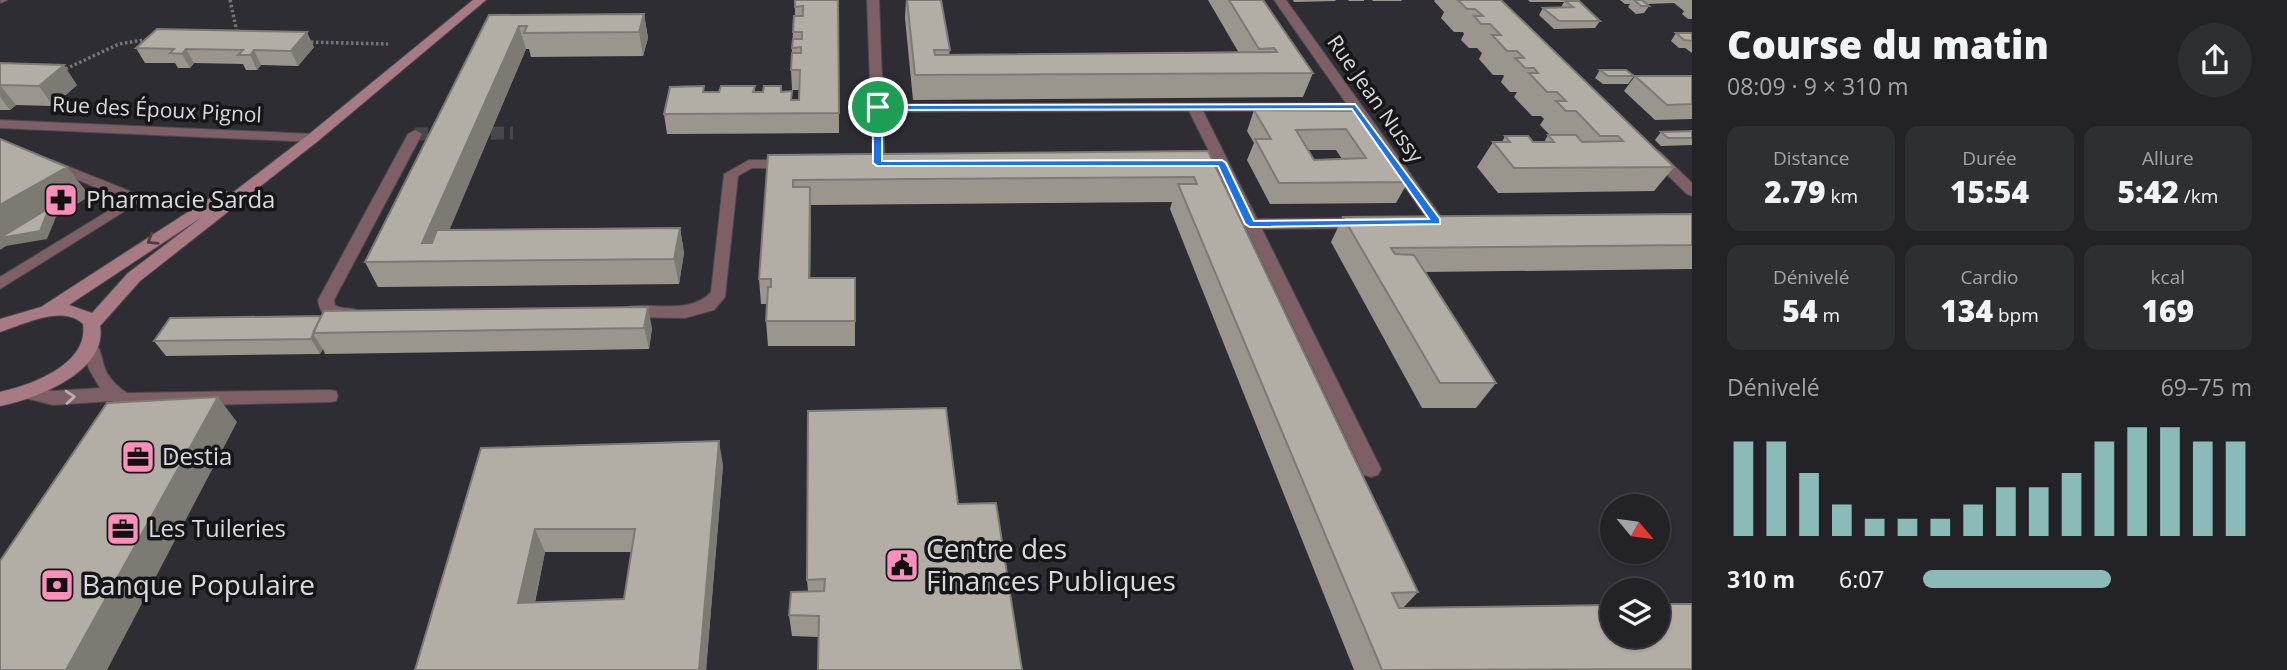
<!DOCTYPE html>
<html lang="fr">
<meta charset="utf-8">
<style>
:root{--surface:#222227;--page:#2e2f33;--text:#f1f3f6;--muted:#a2a4a7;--line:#3f3f44;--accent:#8bbbb9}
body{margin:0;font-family:"Open Sans",sans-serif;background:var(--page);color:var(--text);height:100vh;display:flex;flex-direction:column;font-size:26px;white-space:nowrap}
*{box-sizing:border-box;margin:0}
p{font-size:23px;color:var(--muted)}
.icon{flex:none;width:38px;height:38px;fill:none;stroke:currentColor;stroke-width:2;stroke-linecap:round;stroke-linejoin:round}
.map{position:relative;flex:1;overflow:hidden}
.details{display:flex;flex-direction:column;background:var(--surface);width:595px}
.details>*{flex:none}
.needle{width:46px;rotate:119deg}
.tools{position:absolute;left:1600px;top:494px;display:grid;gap:14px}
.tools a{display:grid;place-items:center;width:70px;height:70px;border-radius:50%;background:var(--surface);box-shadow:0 2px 5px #0004,0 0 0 2px var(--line);font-size:35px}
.pin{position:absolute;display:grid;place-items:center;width:60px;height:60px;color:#fff;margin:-30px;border:4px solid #fff;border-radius:50%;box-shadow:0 2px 7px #0007}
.round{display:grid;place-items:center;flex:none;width:74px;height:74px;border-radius:37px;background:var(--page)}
.summary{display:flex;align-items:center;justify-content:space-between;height:119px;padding:0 35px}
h1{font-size:38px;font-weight:800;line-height:52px}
.stats{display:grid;grid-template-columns:repeat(3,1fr);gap:10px;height:119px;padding:7px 35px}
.stats div{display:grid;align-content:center;border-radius:14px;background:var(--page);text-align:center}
.stats b{font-size:30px;font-weight:800}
.stats small{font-size:19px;font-weight:400}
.stats p{font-size:19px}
.chart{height:196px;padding:14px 35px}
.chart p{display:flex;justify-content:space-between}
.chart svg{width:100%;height:126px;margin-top:7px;stroke:var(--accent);stroke-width:6}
ul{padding:0 35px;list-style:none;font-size:23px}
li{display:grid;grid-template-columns:112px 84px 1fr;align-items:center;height:52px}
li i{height:18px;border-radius:9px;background:var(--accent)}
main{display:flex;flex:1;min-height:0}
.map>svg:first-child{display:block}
</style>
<main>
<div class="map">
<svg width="1692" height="670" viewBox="0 0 1692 670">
<rect width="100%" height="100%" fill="#2e2d34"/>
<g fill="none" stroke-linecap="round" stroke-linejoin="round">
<path stroke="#48474e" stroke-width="13" stroke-dasharray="13 6" stroke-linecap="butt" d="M415,134l98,-1"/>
<defs>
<path id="lane" d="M52,160l90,36 2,3 -144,90v-12l126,-77 -79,-33 -2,-3z
M90,339c12,4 11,23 17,34 5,8 12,15 20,20l203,-3 6,1 2,5 -2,5 -6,1 -206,5 -12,-6 -59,4 -32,-8 -2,-5 2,-5 6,-1 26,5 47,-3 -11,-19 -7,-24z"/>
<path id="street" d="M0,0h7l-6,3z
M867,0h12l4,104 463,-1 -72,-103h12l159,222 -8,5 -5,-1 -80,-115h-149l54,108 106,-1 8,5 -8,5 -101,1 119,240 -3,6 -7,2 -7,-2 -147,-308h-26l-7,-4 7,-4h22l-24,-48 -306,1 2,52 -2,3h-10z
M0,120l313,14 7,4 -7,4 -313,-14z
M415,130l7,4 -88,166 1,5c9,6 21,0 27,10l-9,6c-17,0 -33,-1 -35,-21l90,-166z
M1655,151l5,1 32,31v13l-5,-2 -37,-36v-6z
M749,160h40l7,4 -7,4h-37l-14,8 -13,121 -11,13 -29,8 -65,-1 -3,-4c13,-18 70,7 94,-21l13,-118z"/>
<path id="secondary" d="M473,0h13l-168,141 -178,140 -40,45c8,46 -65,73 -100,80v-14c32,-7 89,-28 83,-68 -21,-20 -60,1 -83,8v-13l41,-12 178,-115 5,-2 7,4 77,-59zM202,217l-74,56 -36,40 -23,-8z"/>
</defs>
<use href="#lane" stroke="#4a494f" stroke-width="2"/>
<use href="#street" stroke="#4a494f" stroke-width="2"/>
<use href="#secondary" stroke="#4a494f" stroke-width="2"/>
<path stroke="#75747a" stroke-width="3.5" stroke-dasharray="2.5 2.5" stroke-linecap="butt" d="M230,0l8,37
M306,42l82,2
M61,71l58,-27 31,-5"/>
<use href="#lane" fill="#7d5f65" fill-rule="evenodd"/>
<use href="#street" fill="#7d5f65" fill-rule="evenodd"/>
<use href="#secondary" fill="#a87a84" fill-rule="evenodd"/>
</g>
<path fill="#9a968e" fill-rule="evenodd" d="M795,0h43l1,133 -172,1 -3,-20 41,-22h14l36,-6v6h27l10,8h7v-10h-7l-1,-20 2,-38 2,-16z
M906,0h35l9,50 -1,5 290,-2 -31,-53h55l50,73 -10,24 -390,3 -8,-82z
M1293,0h43l-1,1 -41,1z
M1348,0h16v1h-15z
M1372,0h30l-1,1h-28z
M1435,0h66l173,167 -20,24 -156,2 -21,-26 16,-25h9l3,-6 28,6h11l4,-7h2l-10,-10 4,-6 -3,-3h-9l-18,-19 3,-5h-7l-9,-10 3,-6 -1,-1h-10l-14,-16 3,-6 -5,-5h-8l-8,-8 3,-6 -1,-2h-9l-13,-14 3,-6 -10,-11z
M1528,0h44l28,21 -5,7 -41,1 -15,-14 4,-7 18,-1 3,-5h-34z
M1620,0h22l7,6 -5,7 -8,1 -8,-7 2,-3h-5z
M1643,0h49v19h-4l-6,-5 2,-3 -10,-8 -26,1z
M644,14l4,24 -5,18 -112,1 -2,-8h-3l-77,181 231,-2 4,25 -5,31 -301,3 -13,-25 124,-247z
M1676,33h16v20l-7,-5h-6l-8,-7z
M314,47l-16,19 -37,-1 -4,5h-11l-3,-6 -49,-1 -4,5h-12l-3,-5h-30l-9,-15z
M0,63l77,22 -24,21 -37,-1 -6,5h-10z
M1600,70l34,6 -6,8h-25l-8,-6z
M1635,76h57v43l-37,1 -31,-29z
M1254,110l103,1 51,71 -12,21 -126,1 -23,-44 7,-17 -7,-12zM1308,150h28l6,9 -28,1z
M1692,131v14l-31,1 -6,-6 6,-8z
M1208,151l210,441 -15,16 289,-4v66h-338l-184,-461 2,-7 -361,3 -1,73h45v68h-87l-2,-25 1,-17h-6l-2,-25 9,-124z
M1692,214v55l-266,3 70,111 -20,25h-54l-91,-166 12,-25z
M170,318l482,10 -3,21 -324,5 -2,-5 -3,5 -154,2 -12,-15z
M481,448l242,17 -17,205h-291zM545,552h87l-8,47 -89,4z
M958,504l-140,133 -26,-1 -3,-21 19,-24 -1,-11z"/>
<path fill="#7d7a74" d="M644,14l4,24 -5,18 -4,-24z
M519,26l7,23 -90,213 -14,-19z
M307,32l7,15 -16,19 -7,-15z
M186,49l8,14 -4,5 -8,-14z
M254,50l7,15 -4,5 -7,-15z
M64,65l13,20 -24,21 -14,-20z
M0,85l16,20 -6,5 -10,-13z
M67,167l23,29 -34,21 -9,22 -41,7 -6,4v-45z
M810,187l1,25 -1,92 -1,-26z
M680,228l4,25 -5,31 -5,-25z
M648,307l4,21 -3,21 -5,-21z
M313,334l10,15 -3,5 -9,-15z
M218,397l19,25 -130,248h-41z
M719,441l4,24 -17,205h-7z
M535,529l10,23 -15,73 -12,-22z"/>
<path fill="#b3aea5" stroke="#7d7a74" stroke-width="2" fill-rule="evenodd" d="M795,0h43l1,113 -175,1 6,-27 34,-1 -1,6h16l2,-6h34l-2,6h10l1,-6h17v6l11,-1 -1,9h8l1,-30h-9l1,-17h9v-6l-9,1 1,-9h9v-7h-9l1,-16h9v-10l-8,1z
M907,0h34l9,50h-16l1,5 342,-3 -3,-4 -15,1 -30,-49h34l50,73 -398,2z
M1458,0h43l173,167 -160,1 -21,-26h17l-5,-6h23l5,6h21l-6,-7h28l6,7 41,-1 -5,-5h-18l-24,-25h-10l-10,-10h10l-9,-9h-10l-18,-19h9l-4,-5h-9l-10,-10h9l-7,-7h-10l-15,-16h9l-11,-11h-9l-7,-8h9l-8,-7h-8z
M1634,0h8l7,6h-8z
M1565,1h14l21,20h-41l-16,-13 30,-1z
M644,14l-5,18 -115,1 3,-7h-8l-97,217h10l5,-13 243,-2 -6,31 -309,3 124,-247z
M157,29l150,3 -16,19 -37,-1 -4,5h-12l5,-5 -57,-1 -4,5 -12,-1 4,-4 -38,-1z
M1676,33h16v8l-8,-1z
M0,63l64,2 -25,21 -39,-1z
M1600,70h26l8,6h-26z
M1635,76h57v28l-25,1z
M1254,110l103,1 51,71 -129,1 -24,-44h16zM1346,129l20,29 -52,2 -18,-30z
M1692,131v7h-24l-7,-6z
M0,139l67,28 -67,38z
M1208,151l210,441 -26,1 7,15 213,-3v30h45v-31h35v65l-310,1 -204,-486h19l-3,-7 -401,3v7h17l-1,91h46v43h-89l2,-34h3v-8h-12l9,-124z
M49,208l-9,23 -40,7z
M1692,214v31l-301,3 4,6 19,1 82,128h-56l-97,-166z
M648,307l-4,21 -331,5 11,-22z
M321,316l-10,23 -157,2 16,-23z
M218,397l-152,273h-66v-109l107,-158z
M946,408l12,96 38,-1 26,167h-204l1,-54 -30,-1 2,-23 33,-1 1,-12 -18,1 1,-169z
M719,441l-20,229h-284l66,-222zM535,529h100l-11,70 -106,4z"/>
<defs><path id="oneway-chevron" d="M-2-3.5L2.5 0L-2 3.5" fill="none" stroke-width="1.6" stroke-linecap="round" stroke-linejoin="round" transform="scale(1.75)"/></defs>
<use stroke="#503e44" href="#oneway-chevron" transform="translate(152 240) rotate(148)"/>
<use stroke="#b9aeb4" href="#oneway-chevron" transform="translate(70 397) rotate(-4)"/>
<path fill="#1a73e8" stroke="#fff" stroke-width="2" fill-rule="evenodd" d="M1355,104l85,115v5l-190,3 -5,-3 -27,-58h-341l-4,-3v-56l5,-2zM1352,109l77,110 -175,2 -28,-58 -4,-3 -340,1v-51z"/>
<defs>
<symbol id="pharmacy-square" viewBox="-11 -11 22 22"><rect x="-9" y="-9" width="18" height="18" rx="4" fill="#ff8ebb" stroke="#161619"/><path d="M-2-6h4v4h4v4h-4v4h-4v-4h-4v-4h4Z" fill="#111"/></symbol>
<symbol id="office-square" viewBox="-11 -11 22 22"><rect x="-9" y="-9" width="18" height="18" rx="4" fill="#ff8ebb" stroke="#161619"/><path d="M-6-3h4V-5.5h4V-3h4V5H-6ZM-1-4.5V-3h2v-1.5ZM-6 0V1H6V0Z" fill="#111"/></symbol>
<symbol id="civic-square" viewBox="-11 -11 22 22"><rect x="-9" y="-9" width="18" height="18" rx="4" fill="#ff8ebb" stroke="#161619"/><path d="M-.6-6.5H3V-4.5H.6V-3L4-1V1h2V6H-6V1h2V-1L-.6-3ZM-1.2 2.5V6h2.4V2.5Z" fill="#111"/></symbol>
<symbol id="bank-square" viewBox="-11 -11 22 22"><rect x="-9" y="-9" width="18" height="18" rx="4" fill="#ff8ebb" stroke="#161619"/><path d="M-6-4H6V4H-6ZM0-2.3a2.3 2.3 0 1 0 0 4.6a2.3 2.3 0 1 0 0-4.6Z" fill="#111"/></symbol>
</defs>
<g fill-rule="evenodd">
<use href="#pharmacy-square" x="42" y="181" width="38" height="38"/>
<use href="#office-square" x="119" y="438" width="38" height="38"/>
<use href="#office-square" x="104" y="510" width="38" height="38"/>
<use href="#civic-square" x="883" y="546" width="38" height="38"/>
<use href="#bank-square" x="38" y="566" width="38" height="38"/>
</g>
<g text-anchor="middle" stroke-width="7" stroke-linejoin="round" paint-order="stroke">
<g font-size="21" fill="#dad9de" stroke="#161619">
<text transform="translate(1375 99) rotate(55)" y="7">Rue Jean Nussy</text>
<text transform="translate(157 110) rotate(3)" y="7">Rue des Époux Pignol</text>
</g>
<g font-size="24" fill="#dad9de" stroke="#161619" text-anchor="start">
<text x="86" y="208">Pharmacie Sarda</text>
<text x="162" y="465">Destia</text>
<text x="148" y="537">Les Tuileries</text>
</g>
<g font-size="28" fill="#dad9de" stroke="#161619" text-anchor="start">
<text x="926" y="559">Centre des<tspan x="926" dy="32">Finances Publiques</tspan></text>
<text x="82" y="595">Banque Populaire</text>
</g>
</g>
</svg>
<div class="tools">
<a><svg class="needle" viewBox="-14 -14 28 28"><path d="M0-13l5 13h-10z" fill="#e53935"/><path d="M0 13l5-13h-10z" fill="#a2a4a7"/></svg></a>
<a><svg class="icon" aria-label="layers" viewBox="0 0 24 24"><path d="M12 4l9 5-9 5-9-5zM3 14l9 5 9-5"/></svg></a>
</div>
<div class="pin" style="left:878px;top:107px;background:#1e9e55"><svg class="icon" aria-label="arrive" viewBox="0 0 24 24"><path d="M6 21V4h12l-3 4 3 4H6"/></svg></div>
</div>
<section class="details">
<div class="summary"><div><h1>Course du matin</h1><p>08:09 · 9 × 310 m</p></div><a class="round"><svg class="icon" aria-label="share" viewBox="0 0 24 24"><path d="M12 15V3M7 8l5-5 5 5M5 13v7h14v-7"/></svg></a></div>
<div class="stats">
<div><p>Distance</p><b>2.79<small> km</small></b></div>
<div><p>Durée</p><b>15:54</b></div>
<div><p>Allure</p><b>5:42<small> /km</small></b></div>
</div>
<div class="stats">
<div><p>Dénivelé</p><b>54<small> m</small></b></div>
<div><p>Cardio</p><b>134<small> bpm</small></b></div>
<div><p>kcal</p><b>169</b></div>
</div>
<div class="chart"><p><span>Dénivelé</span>69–75 m</p>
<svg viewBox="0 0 160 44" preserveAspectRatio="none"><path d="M5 44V11M15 44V11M25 44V22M35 44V33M45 44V38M55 44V38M65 44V38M75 44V33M85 44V27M95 44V27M105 44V22M115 44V11M125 44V6M135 44V6M145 44V11M155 44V11"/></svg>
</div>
<ul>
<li><b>310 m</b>6:07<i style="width:57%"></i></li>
</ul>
</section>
</main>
